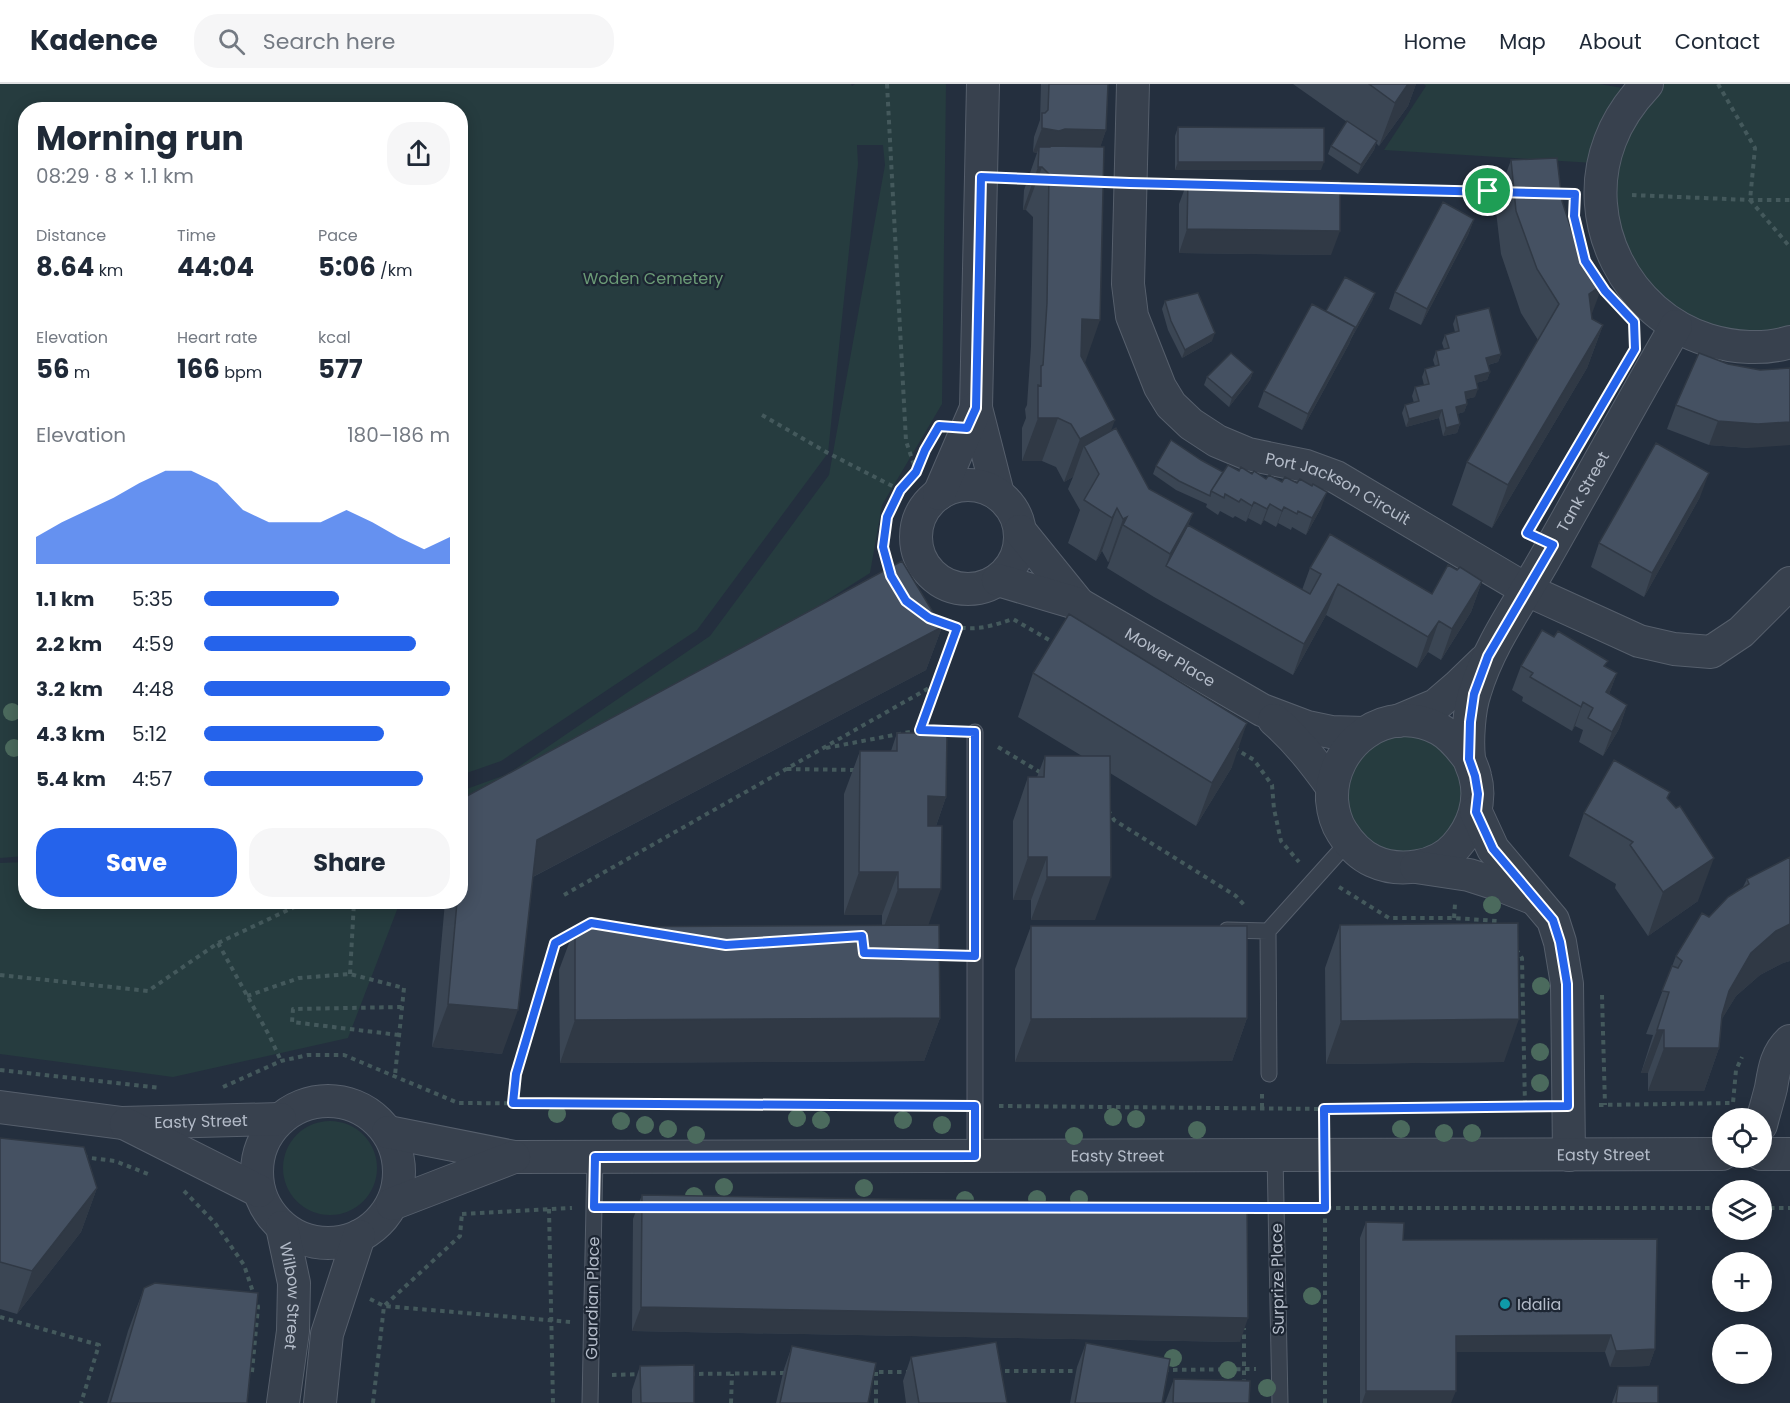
<!DOCTYPE html>
<meta charset="utf-8">
<style>
:root{--surface:#fff;--page:#f6f6f7;--text:#1f2937;--muted:#747a83;--line:#e0e1e3;--accent:#2563eb}
body{margin:0;font-family:Poppins,sans-serif;background:var(--page);color:var(--text);height:100vh;display:flex;flex-direction:column;font-size:22px;white-space:nowrap}
*{box-sizing:border-box;margin:0}
p{font-size:20px;color:var(--muted)}
.icon{flex:none;width:33px;height:33px;fill:none;stroke:currentColor;stroke-width:2;stroke-linecap:round;stroke-linejoin:round}
.map{position:relative;flex:1;overflow:hidden}
.details{position:absolute;left:18px;top:18px;width:450px;height:807px;display:flex;flex-direction:column;background:var(--surface);border-radius:24px;box-shadow:0 3px 15px #0003}
.details>*{flex:none}
.tools{position:absolute;left:1712px;top:1024px;display:grid;gap:12px}
.tools a{display:grid;place-items:center;width:60px;height:60px;border-radius:50%;background:var(--surface);box-shadow:0 3px 15px #0003;font-size:30px}
.pin{position:absolute;display:grid;place-items:center;width:51px;height:51px;color:#fff;margin:-26px;border:3px solid #fff;border-radius:50%;box-shadow:0 2px 6px #0007}
.round{display:grid;place-items:center;flex:none;width:63px;height:63px;border-radius:24px;background:var(--page)}
.head{display:flex;align-items:center;justify-content:space-between;height:102px;padding:0 18px}
h1{font-size:33px;font-weight:700;line-height:45px}
.metrics{display:grid;grid-template-columns:repeat(3,1fr);gap:9px;height:102px;padding:6px 18px}
.metrics div{display:grid;align-content:center}
.metrics b{font-size:26px;font-weight:700}
.metrics small{font-size:16px;font-weight:400}
.metrics p{font-size:16px}
.chart{height:168px;padding:12px 18px}
.chart p{display:flex;justify-content:space-between}
.chart svg{width:100%;height:108px;margin-top:6px;fill:var(--accent);opacity:.7}
.button{display:flex;gap:12px;margin-top:auto;padding:12px 18px}
.button a{flex:1;height:69px;border-radius:24px;background:var(--accent);color:#fff;font-size:24px;font-weight:700;line-height:69px;text-align:center}
.button a+a{background:var(--page);color:var(--text)}
ul{padding:0 18px;list-style:none;font-size:20px}
li{display:grid;grid-template-columns:96px 72px 1fr;align-items:center;height:45px}
li i{height:15px;border-radius:8px;background:var(--accent)}
header{display:flex;align-items:center;gap:36px;box-sizing:border-box;height:84px;padding:0 30px;background:var(--surface);border-bottom:2px solid var(--line)}
header strong{font-size:28px}
nav{display:flex;gap:33px;margin-inline-start:auto;font-size:21px}
.search{width:420px;height:54px;background:var(--page);display:flex;align-items:center;gap:15px;box-sizing:border-box;padding:0 21px;border-radius:24px;color:var(--muted);font-size:22px}
.map>svg:first-child{display:block}
</style>
<header>
<strong>Kadence</strong>
<div class="search"><svg class="icon" aria-label="search" viewBox="0 0 24 24"><circle cx="10" cy="10" r="6"/><path d="M15 15l6 6"/></svg>Search here</div>
<nav><a>Home</a><a>Map</a><a>About</a><a>Contact</a></nav>
</header>
<div class="map">
<svg width="1790" height="1319" viewBox="0 0 1790 1319">
<rect width="100%" height="100%" fill="#242f3e"/>
<path fill="#263c3f" d="M0,0h851l1,2 3,-2h91l-4,320 -60,101 -12,68 -409,260v-42l47,-17 202,-138 119,-161 56,-310 -2,-20h-26l1,19 -30,289 -131,177 -196,131 -40,14 -1,-665h-434v746l-26,2z
M1424,0h175l47,8 9,-8h135v241l-17,5 -41,1 -48,-17 -61,-53 -12,-97 -227,-14 42,-64z
M1399,641l66,36 -6,70 -43,27 -47,-10 -29,-44 8,-46z
M25,778l1,40h374l-52,136 -175,39 -173,-23v-191z
M283 1084a47 47 0 1 1 94 0a47 47 0 1 1-94 0Z"/>
<g fill="none" stroke-linecap="round" stroke-linejoin="round">
<defs>
<path id="lane" d="M975,648v424
M1227,846l41,1 81,-90
M1268,847l1,143
M1275,1071l5,248
M590,1319l5,-246"/>
<g id="street">
<path d="M983,0l-7,324 22,86"/>
<path id="s1" d="M1133,0l-5,200 4,32 28,71 11,18 20,19 26,17 31,13 58,12 30,11 191,113 112,51 35,8 37,3 30,-20 49,-49"/>
<path d="M1647,0c-16,17 -29,35 -37,57 -31,81 17,174 98,199 26,8 56,10 82,2"/>
<circle cx="968" cy="453" r="52"/>
<path d="M939,410l37,-86"/>
<path d="M1020,447l59,73"/>
<path id="s2" d="M998,496l81,24 183,106 45,17 24,5 33,1"/>
<path d="M1274,636c23,20 40,42 58,67"/>
<path d="M1398,637l38,-16 21,-18 27,-26"/>
<path id="s3" d="M1469,675c-8,-11 -17,-23 -30,-30 -52,-28 -109,15 -107,71 1,11 4,23 10,32 7,11 18,23 31,29 26,12 64,7 83,-15 17,-19 26,-45 19,-70 -1,-6 -5,-12 -6,-18 -2,-18 0,-49 6,-66 14,-47 44,-88 68,-130 45,-79 88,-158 133,-236"/>
<path d="M1476,728l17,37 60,71 7,22 7,42 2,171"/>
<path d="M1416,783l53,8 28,9 33,13"/>
<circle cx="328" cy="1088" r="71"/>
<path id="s4" d="M0,1023l122,16 158,-4"/>
<path d="M126,1040l133,67"/>
<path d="M1761,1041c3,-12 7,-25 10,-37 3,-18 5,-34 19,-47"/>
<path id="s5" d="M388,1048l126,25 1208,-3"/>
<path d="M1761,1070h29"/>
<path d="M392,1120l122,-47"/>
<path id="s6" d="M282,1143l12,56 -1,48 -10,72"/>
<path d="M320,1319l7,-69 32,-98"/>
</g>
</defs>
<use href="#lane" stroke="#565f6c" stroke-width="17"/>
<use href="#street" stroke="#565f6c" stroke-width="34"/>
<path stroke="#44595c" stroke-width="4" stroke-dasharray="4.5 4.5" stroke-linecap="butt" d="M887,0l19,357 9,27
M1718,0l37,64 -5,52 40,47
M1012,94l19,1
M1162,100l28,1
M1336,104l166,4
M1632,111l118,5h40
M762,331l66,38 72,37
M889,487c-2,-8 -5,-16 -6,-24 -1,-24 9,-49 26,-66
M935,537c33,11 45,9 78,-2l43,25
M953,647l-33,-1 37,-102
M998,663l45,27
M826,664l94,-18
M1234,664l20,12 18,25 2,24 7,32 18,21
M787,685l71,1
M1108,726l6,10 122,76 9,10
M1339,803l50,31h65l43,3 1,2
M564,811l372,-211
M1454,834l1,-14
M581,845l10,-6 26,4
M218,859l52,94 11,24
M1516,865l6,9 3,148
M937,871l16,1
M350,890l4,-72
M0,891l148,16 70,-48 87,-41
M1602,911l3,110
M247,912l52,-18 51,-4 54,14 -9,87
M399,951l-107,-13 1,-13 109,-2
M0,986l160,18
M223,1003l58,-26 27,-6h36l114,48 494,3
M1262,1010v14
M513,1019l3,-29 39,-131 19,-11
M1599,1021l134,-2 3,-33 6,-13
M999,1022l325,3 213,-3
M1324,1025v14
M83,1073l32,4 33,13
M184,1107l31,32 29,42 10,30
M616,1123h25
M1300,1124h422
M1761,1124h29
M549,1125l4,194
M462,1130l110,-6
M370,1215l14,7 186,16
M0,1233l99,28 -18,58
M1164,1286l92,-1
M996,1287h83
M252,1288l6,-65 -1,-5
M870,1288h41
M690,1290l98,-1
M612,1291l29,-1
M1244,1300v-56
M373,1319l11,-97 76,-70 2,-23
M731,1319l1,-29
M876,1319v-31
M1325,1319v-218"/>
<use href="#lane" stroke="#38414e" stroke-width="15"/>
<use href="#street" stroke="#38414e" stroke-width="32"/>
</g>
<g fill="#4b6a5d">
<circle cx="12" cy="628" r="9"/>
<circle cx="14" cy="664" r="9"/>
<circle cx="1492" cy="821" r="9"/>
<circle cx="1541" cy="902" r="9"/>
<circle cx="1540" cy="968" r="9"/>
<circle cx="1540" cy="999" r="9"/>
<circle cx="557" cy="1030" r="9"/>
<circle cx="1113" cy="1033" r="9"/>
<circle cx="797" cy="1034" r="9"/>
<circle cx="1136" cy="1035" r="9"/>
<circle cx="821" cy="1036" r="9"/>
<circle cx="903" cy="1036" r="9"/>
<circle cx="621" cy="1037" r="9"/>
<circle cx="645" cy="1041" r="9"/>
<circle cx="942" cy="1041" r="9"/>
<circle cx="668" cy="1045" r="9"/>
<circle cx="1401" cy="1045" r="9"/>
<circle cx="1197" cy="1046" r="9"/>
<circle cx="1444" cy="1049" r="9"/>
<circle cx="1472" cy="1049" r="9"/>
<circle cx="696" cy="1051" r="9"/>
<circle cx="1074" cy="1052" r="9"/>
<circle cx="724" cy="1103" r="9"/>
<circle cx="864" cy="1104" r="9"/>
<circle cx="694" cy="1112" r="9"/>
<circle cx="1037" cy="1115" r="9"/>
<circle cx="1079" cy="1115" r="9"/>
<circle cx="965" cy="1116" r="9"/>
<circle cx="1312" cy="1212" r="9"/>
<circle cx="1173" cy="1274" r="9"/>
<circle cx="1228" cy="1286" r="9"/>
<circle cx="1267" cy="1304" r="9"/>
</g>
<path fill="#3b4654" d="M1041,0h67l-2,46 -6,17 -16,216 27,68 38,58 44,24 -5,12 114,65 8,-22 122,26 25,-24 25,11 -11,31 -30,48 -13,-8 -11,16 -91,-53 -33,60 -139,-78 -47,-29 3,-7 -2,1 -6,-11 -6,10 -28,-18 12,-33 -12,-21 5,-12 -9,5 -8,-15 -14,-6h-20v-33l4,-10 -1,-9 2,-4 4,-59 2,-129 -7,-7h-3l1,-20 13,-37 -4,-1 1,-15 6,-17z
M1293,0h123l-8,22 -29,40 -3,-3 -2,7 -16,24 -30,-20 3,-8 16,-24z
M1178,43l143,43h-146v-34z
M1511,76l51,41 30,118 11,6 -16,43 -95,160 -40,-23 15,-43 71,-122 -17,-27 -20,-59 -6,-51z
M1188,96l143,75 -152,-2v-49z
M1474,135l-6,16 -47,90 -32,-16 6,-17z
M1375,209l-3,8 -21,38 -2,5 -47,86 -44,-23 6,-16 62,-80z
M1165,217l47,40 -30,17 -14,-28 -6,-21z
M1456,232l45,38 -3,8 -10,3 2,7 -3,8 -11,3 -1,14 -9,2 1,5 -3,8 -7,2 3,10 -3,9 -14,3 -4,-18 -33,9 -4,-14 3,-8 9,-2 -2,-7 3,-9 9,-2 -2,-8 3,-8 10,-3 -2,-6 3,-9 8,-2 -2,-6 3,-8 10,-3 -2,-8z
M1728,280l32,6 -11,78 -40,-3 -42,-16 9,-24z
M1253,288l-3,8 -21,27 -25,-22 3,-8z
M1201,376l22,12 16,-1 13,3 69,34 -15,27 -14,-8 -1,3 -13,-7 -2,4 -12,-7 -3,5 -13,-7 -2,4 -11,-6 -2,2 -13,-7 -2,4 -12,-8 1,-3 -31,-14 -23,-16 3,-8z
M1700,413l-56,100 -53,-30 8,-24z
M942,543l-16,43 -393,207 -31,177 -70,-7 13,-145h15v-89l7,-17z
M1521,582l85,1 11,6 -8,21 18,11 -8,24 -16,27 -24,-14 4,-12 -8,-4 -3,5 -50,-30 1,-4 -11,-7z
M1033,589l199,94 -36,59 -86,-53 -15,147h-64v-20h-18v-79l15,-44h9l8,-21h37l-64,-39z
M897,649l49,64 -10,29 -8,99 12,93 -16,43 -364,2 -1,-93 16,-43 307,-2v-10h-38v-121l16,-43h31z
M1670,708l-3,7 31,102 -50,35 -33,-48 1,-4 -47,-28 15,-43z
M1790,773v104l-7,2 -23,12 -24,21 -15,24 -2,28 -15,43h-56v-18h-7l12,-38 -7,-1 30,-78 33,-39 34,-30 4,-8z
M1340,841l164,137 -178,2 -1,-96z
M1031,842l216,92 -15,43 -217,1v-93z
M0,1054l97,50 -16,44 -64,82 -17,-5z
M642,1111l598,147 -608,-11 1,-112z
M1366,1138l37,18 252,109 -6,17 -39,1 -5,-15h-149l-5,51h-91v-165z
M144,1204l103,115h-140l21,-72z
M1086,1259l76,60h-92l7,-36z
M792,1262l76,57h-92l8,-34z
M911,1273l96,46h-101l-3,-22z
M640,1282l54,37h-62v-13z
M1174,1295l75,24h-84z
M1618,1302l40,17h-46z"/>
<path fill="#303945" d="M1408,0h8l-8,22 -29,40 16,-43z
M1042,44l23,1 41,1 -8,24h-51l-8,-7 -2,6 -4,-1z
M1377,57l-3,9 -16,24 3,-9z
M1178,78h146l-3,8h-146z
M1038,83h4l-16,43h-3z
M1474,135l-6,16 -47,90 6,-16z
M1187,145l153,2 -9,24 -152,-2z
M1603,200l-16,43 2,-33z
M1375,209l-3,8 -21,38 3,-8z
M1082,235l18,1 -15,43 -18,-1z
M1603,241l-16,43 -95,160 16,-43z
M1355,243l-6,17 -47,86 6,-16z
M1215,249l-3,8 -30,17 3,-8z
M1501,270l-3,8 -15,4 3,-8z
M1253,288l-3,8 -21,27 3,-9z
M1490,288l-3,8 -15,4 3,-8z
M1478,305l-3,8 -13,3 3,-8z
M1467,320l-3,8 -11,3 3,-8z
M1442,326l-3,8 -33,9 3,-8z
M1038,334h20l-16,43h-20z
M1115,336l-16,43 -15,-17 -11,31 -9,5 16,-43z
M1718,337l72,1v23l-41,3 -40,-3z
M1460,340l-3,9 -14,3 3,-8z
M1709,389l-9,24 -56,100 8,-24z
M1327,408l-6,16 -15,27 6,-17z
M1254,418l-6,16 -2,4 6,-16z
M1270,420l-6,16 -3,5 6,-16z
M1284,423l-6,16 -2,4 6,-16z
M1117,424l-15,43 -6,10 16,-43z
M1193,429l-16,43 -11,10 4,-12z
M1127,433l-4,8 -13,36 -2,1 15,-43z
M1482,497l-11,31 -30,48 11,-31z
M1338,500l-12,31 -33,60 11,-31z
M1439,537l-11,31 -11,16 11,-31z
M942,543l-16,43 -405,213 16,-43z
M1617,589l-9,24 -2,-5z
M1583,618l-8,24 -3,5 9,-24z
M1627,621l-8,24 -16,27 9,-24z
M1247,639l-15,44 -36,59 16,-43z
M928,712l18,1 -15,43h-19z
M1028,773h19l-16,43h-18z
M1714,774l-16,43 -50,35 15,-44z
M859,788h39l-16,43h-38z
M1047,793h64l-16,43h-64z
M898,805h43l-15,43h-44z
M1790,840v37l-7,2 -23,12 -24,21 -23,38 16,-43 22,-38 25,-22z
M448,920l70,6 -16,44 -70,-7z
M940,934l-16,43 -364,2 15,-43z
M1247,934l-15,43 -217,1 16,-43z
M1519,935l-15,43 -178,2 15,-43z
M1657,946h7l-16,43h-7z
M1664,964h55l-15,43h-56z
M97,1104l-16,44 -64,82 15,-43z
M641,1223l607,11 -8,24 -608,-11z
M1611,1251l-6,17h-155l6,-16z
M1655,1265l-6,17 -39,1 6,-16z
M1366,1307h90l-5,12h-89z"/>
<path fill="#455162" stroke="#303945" stroke-width="1.5" d="M1049,0h59l-2,46 -41,-1 -6,2 -17,-3v-15h3l3,-3z
M1369,0h39l-13,19z
M1347,37l30,20 -16,24 -30,-19z
M1178,43l146,1v34h-146z
M1050,62l54,1 -4,173 -18,-1 -1,37 34,64 -35,19 -9,-15 -13,-6h-20v-33l3,1v-20l2,-1 4,-62 2,-129 -7,-7h-4l1,-20h11z
M1557,74l5,43 16,49 25,34 -14,10 3,25 11,6 -95,160 -41,-23 92,-158 -22,-35 -21,-58 -5,-51z
M1188,96l152,1v50l-153,-2z
M1443,118l31,17 -47,90 -32,-17z
M1345,193l30,16 -21,38 1,-4 -29,-16z
M1198,209l17,40 -30,17 -14,-29 -6,-20z
M1312,220l43,23 -47,87 -44,-23z
M1489,224l12,46 -15,4 4,14 -15,4 3,13 -13,3 2,12 -11,3 4,17 -14,4 -4,-18 -33,9 -4,-14 14,-4 -4,-14 14,-3 -4,-15 14,-4 -3,-14 13,-3 -4,-13 14,-4 -3,-15z
M1231,269l22,19 -21,26 -25,-21z
M1699,269l29,11 32,6 30,-2v54l-32,2 -40,-3 -42,-16z
M1116,344l33,61 44,24 -23,41 -47,-29 4,-8 -4,2 -6,-11 -5,10 -28,-18 15,-26 -15,-28z
M1171,356l30,20 22,12 -12,19 -1,5 -31,-15 -23,-15z
M1656,359l53,30 -57,100 -53,-30z
M1228,381l11,6 2,-4 11,7 2,-3 12,8 3,-4 13,7 3,-5 12,6 3,-4 12,7 1,-2 14,8 -15,26 -14,-7 -1,3 -13,-7 -2,4 -12,-7 -3,5 -13,-7 -2,4 -11,-7 -2,3 -14,-8 -1,4 -13,-7z
M1188,441l122,69 11,-20 -11,-6 20,-34 102,60 16,-29 9,5 3,-3 22,14 -30,48 -13,-8 -11,16 -90,-53 -34,60 -138,-78z
M902,477l40,66 -405,213 -19,170 -70,-6 9,-102h3v-38l7,-68z
M1069,530l178,109 -35,60 -179,-110z
M1542,546l12,7 4,-6 50,30 -4,5 13,7 -11,19 21,13 -15,27 -24,-14 5,-10 -10,-6 -2,5 -51,-30 3,-4 -12,-7z
M897,649h50l-1,64 -18,-1v30h14l-1,63h-43v-17h-39l1,-121h37z
M1045,672h65l1,121h-64v-20h-19v-80h16z
M1614,676l56,32 -3,6 9,10 4,-2 34,52 -51,34 -33,-47 3,-3 -49,-29z
M1790,773v67l-14,7 -25,22 -22,38 -7,24 -3,33h-55v-18h-7l12,-38 -7,-1 10,-25 6,2 4,-7 -6,-5 26,-43 7,4 19,-20 21,-13 -2,-5z
M1518,839l1,96 -178,2 -1,-96z
M939,841l1,93 -365,2v-93z
M1031,842h216v92l-216,1z
M0,1054l84,9 13,41 -65,83 -32,-9z
M642,1111l605,10 1,113 -607,-11z
M1366,1138l38,1 -1,17 254,-1 -2,110 -39,2 -5,-16 -155,1v55h-90z
M155,1199l103,10 -11,110h-137l34,-115z
M996,1258l11,61h-88l-8,-46z
M1086,1259l84,16 -8,44h-87z
M792,1262l84,17 -8,40h-88z
M694,1281v38h-53l-1,-37z
M1174,1295l76,2 -1,22h-76z
M1618,1302h40v17h-42z"/>
<g fill="none" stroke-linecap="round" stroke-linejoin="round">
<defs>
<path id="route" d="M981,93l149,6 445,11 -1,22 11,45 20,30 29,31 1,27 -108,184 26,12 -65,111 -14,38 -4,28 -1,37 6,17 3,18 -2,18 17,37 60,71 7,22 7,42 1,122 -244,3 1,99 -731,-1 1,-50 380,-1v-50l-462,-3 3,-29 39,-131 36,-20 135,22 136,-9 2,17 111,3v-224l-55,-2 37,-102 -28,-10 -23,-17 -15,-25 -8,-29 4,-30 13,-27 16,-18 9,-22 14,-24 28,2 9,-20z"/>
</defs>
<use href="#route" stroke="#fff" stroke-width="12"/>
<use href="#route" stroke="#2563eb" stroke-width="8"/>
</g>
<circle fill="#0f9aa8" stroke="#1d2633" stroke-width="2" cx="1505" cy="1220" r="6"/>
<g text-anchor="middle" stroke-width="4.5" stroke-linejoin="round" paint-order="stroke">
<g font-size="16" fill="#6b9a76" stroke="#1d2633">
<text x="653" y="200">Woden Cemetery</text>
</g>
<g font-size="16" fill="#b4bcc9" stroke="#1d2633">
<text dy="6" stroke="none"><textPath href="#s1" startOffset="519">Port Jackson Circuit</textPath></text>
<text dy="6" stroke="none"><textPath href="#s3" startOffset="754">Tank Street</textPath></text>
<text dy="6" stroke="none"><textPath href="#s2" startOffset="190">Mower Place</textPath></text>
<text dy="6" stroke="none"><textPath href="#s4" startOffset="202">Easty Street</textPath></text>
<text dy="6" stroke="none"><textPath href="#s5" startOffset="1218">Easty Street</textPath></text>
<text dy="6" stroke="none"><textPath href="#s5" startOffset="732">Easty Street</textPath></text>
<text transform="translate(1277 1195) rotate(-91)" y="6">Surprize Place</text>
<text dy="6" stroke="none"><textPath href="#s6" startOffset="70">Wilbow Street</textPath></text>
<text transform="translate(592 1214) rotate(-89)" y="6">Guardian Place</text>
</g>
<g font-size="16" fill="#b4bcc9" stroke="#1d2633" text-anchor="start">
<text x="1517" y="1226">Idalia</text>
</g>
</g>
</svg>
<div class="tools">
<a><svg class="icon" aria-label="locate" viewBox="0 0 24 24"><circle cx="12" cy="12" r="6"/><path d="M12 2v4M12 18v4M2 12h4M18 12h4"/></svg></a>
<a><svg class="icon" aria-label="layers" viewBox="0 0 24 24"><path d="M12 4l9 5-9 5-9-5zM3 14l9 5 9-5"/></svg></a>
<a>+</a>
<a>−</a>
</div>
<div class="pin" style="left:1488px;top:107px;background:#1e9e55"><svg class="icon" aria-label="arrive" viewBox="0 0 24 24"><path d="M6 21V4h12l-3 4 3 4H6"/></svg></div>
<section class="details">
<div class="head"><div><h1>Morning run</h1><p>08:29 · 8 × 1.1 km</p></div><a class="round"><svg class="icon" aria-label="share" viewBox="0 0 24 24"><path d="M12 15V3M7 8l5-5 5 5M5 13v7h14v-7"/></svg></a></div>
<div class="metrics">
<div><p>Distance</p><b>8.64<small> km</small></b></div>
<div><p>Time</p><b>44:04</b></div>
<div><p>Pace</p><b>5:06<small> /km</small></b></div>
</div>
<div class="metrics">
<div><p>Elevation</p><b>56<small> m</small></b></div>
<div><p>Heart rate</p><b>166<small> bpm</small></b></div>
<div><p>kcal</p><b>577</b></div>
</div>
<div class="chart"><p><span>Elevation</span>180–186 m</p>
<svg viewBox="0 0 160 44" preserveAspectRatio="none"><path d="M0 44V33L10 27L20 22L30 17L40 11L50 6L60 6L70 11L80 22L90 27L100 27L110 27L120 22L130 27L140 33L150 38L160 33V44z"/></svg>
</div>
<ul>
<li><b>1.1 km</b>5:35<i style="width:55%"></i></li>
<li><b>2.2 km</b>4:59<i style="width:86%"></i></li>
<li><b>3.2 km</b>4:48<i style="width:100%"></i></li>
<li><b>4.3 km</b>5:12<i style="width:73%"></i></li>
<li><b>5.4 km</b>4:57<i style="width:89%"></i></li>
</ul>
<div class="button"><a>Save</a><a>Share</a></div>
</section>
</div>
